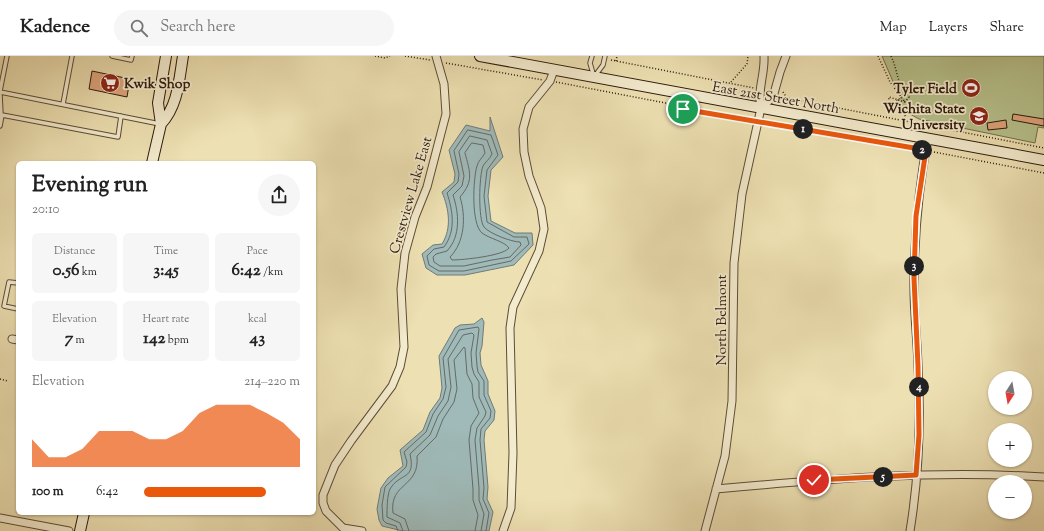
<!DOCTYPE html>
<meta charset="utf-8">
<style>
:root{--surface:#fff;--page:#f6f6f6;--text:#222;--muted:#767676;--line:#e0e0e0;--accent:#ea580c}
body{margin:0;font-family:"Sorts Mill Goudy",serif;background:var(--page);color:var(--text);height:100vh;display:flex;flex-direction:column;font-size:15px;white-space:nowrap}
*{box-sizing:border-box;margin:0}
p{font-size:13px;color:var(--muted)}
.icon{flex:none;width:22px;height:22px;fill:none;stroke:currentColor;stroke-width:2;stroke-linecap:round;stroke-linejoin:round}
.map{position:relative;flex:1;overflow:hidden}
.panel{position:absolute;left:16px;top:105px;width:300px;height:354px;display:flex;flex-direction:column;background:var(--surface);border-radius:6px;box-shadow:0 1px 3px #0004}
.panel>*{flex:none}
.needle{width:26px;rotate:191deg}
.tools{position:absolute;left:988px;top:315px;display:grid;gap:8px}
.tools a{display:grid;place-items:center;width:44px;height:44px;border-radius:50%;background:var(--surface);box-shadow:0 1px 3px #0004;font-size:20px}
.pin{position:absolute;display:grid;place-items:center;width:34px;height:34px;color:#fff;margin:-17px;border:2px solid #fff;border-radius:50%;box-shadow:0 1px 4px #0007}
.km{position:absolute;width:20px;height:20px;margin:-10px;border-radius:50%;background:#222;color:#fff;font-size:11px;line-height:20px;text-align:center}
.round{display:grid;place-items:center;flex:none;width:42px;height:42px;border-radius:21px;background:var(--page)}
.head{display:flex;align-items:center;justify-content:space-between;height:68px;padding:0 16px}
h1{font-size:22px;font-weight:800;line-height:30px}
.metrics{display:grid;grid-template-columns:repeat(3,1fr);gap:6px;height:68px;padding:4px 16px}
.metrics div{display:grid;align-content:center;border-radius:6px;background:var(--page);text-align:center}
.metrics b{font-size:17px;font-weight:800}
.metrics small{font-size:11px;font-weight:400}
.metrics p{font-size:11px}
.chart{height:112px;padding:8px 16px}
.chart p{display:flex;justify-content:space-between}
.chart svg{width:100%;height:72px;margin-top:4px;fill:var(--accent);opacity:.7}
ul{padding:0 16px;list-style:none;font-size:13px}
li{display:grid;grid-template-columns:64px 48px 1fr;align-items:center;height:30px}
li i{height:10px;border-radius:5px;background:var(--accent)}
header{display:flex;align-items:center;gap:24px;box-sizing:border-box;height:56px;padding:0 20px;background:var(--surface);border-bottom:1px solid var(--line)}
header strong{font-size:19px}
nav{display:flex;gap:22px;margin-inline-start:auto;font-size:14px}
.search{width:280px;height:36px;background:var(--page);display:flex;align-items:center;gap:10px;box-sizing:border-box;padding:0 14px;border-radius:22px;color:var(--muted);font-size:15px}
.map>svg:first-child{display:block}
</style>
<header>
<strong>Kadence</strong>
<div class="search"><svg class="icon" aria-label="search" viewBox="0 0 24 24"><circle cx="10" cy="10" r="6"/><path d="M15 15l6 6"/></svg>Search here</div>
<nav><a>Map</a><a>Layers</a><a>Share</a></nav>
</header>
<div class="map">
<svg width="1044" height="475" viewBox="0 0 1044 475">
<rect width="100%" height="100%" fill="#ede0b2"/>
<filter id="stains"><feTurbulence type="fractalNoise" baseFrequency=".005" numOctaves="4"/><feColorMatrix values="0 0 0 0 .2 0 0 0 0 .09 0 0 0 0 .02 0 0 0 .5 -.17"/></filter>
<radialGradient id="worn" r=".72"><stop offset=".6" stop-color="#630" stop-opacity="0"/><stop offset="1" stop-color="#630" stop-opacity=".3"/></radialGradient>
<path fill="#b7c28d" stroke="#726e4e" d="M882,0h162v72l-6,-1 -3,16 -116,-24 -9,-5 -14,-13 7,-5 -9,-12z"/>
<path fill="#9fbab9" stroke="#717a75" d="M490,61l13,40 -12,13 -3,26 3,25 24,12h17l1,12 -19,20 -49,10h-28l-11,-7 -4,-14 11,-9 9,-1c10,-16 7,-35 0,-52l12,-10 1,-8 -6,-24 17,-25 24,6z
M482,262l2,4 -2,24 -2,7 1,12 7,16v13l7,17 -1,9 -9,11 -1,9 4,47 -1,12 6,13 -4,19h-86l-21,-5 -3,-6 -2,-11 4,-21 7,-10 15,-12 -3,-16 23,-20 7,-18 10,-14 2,-10 -3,-32 16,-28 5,-3 14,-1z"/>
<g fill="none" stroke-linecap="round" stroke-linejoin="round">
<path stroke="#666a64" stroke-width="1" d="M468,74l23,5 7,20 -11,15 -3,26 3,26 27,15h13l2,7 -18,17 -47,10h-25l-10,-6 -2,-9 7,-7 10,-2c12,-16 9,-36 3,-54l11,-11 1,-8 -5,-23z
M470,80l17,4 5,14c-2,5 -7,8 -9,12 -4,10 -5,53 1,61 6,7 28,15 36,15l1,3 -11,12 -18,3 -28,6h-24l-6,-4 -1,-5 3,-3 11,-3c14,-15 12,-38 6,-56l9,-9 2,-10 -5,-24z
M472,87l11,2 2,8c-2,4 -7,8 -8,13 -4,13 -6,58 5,67 8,6 22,8 27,15 -6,8 -47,12 -57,12l-2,-3c15,-15 16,-41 10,-60 14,-16 10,-25 5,-44z
M398,475l-2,-5 -10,-3 -3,-3 -1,-15 3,-18 21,-20 1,-5 -3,-10 22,-20 7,-18 10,-15 3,-12 -3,-29 16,-28 19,-3 1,2 -3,24 1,13 1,6 6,9v14l7,16 -1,7 -9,11 -1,11 4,48 -1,11 6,14 -3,18
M403,475l-3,-8 -13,-6c0,-7 0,-22 3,-28 10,-17 26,-8 20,-35l20,-19 8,-19 10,-15 3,-14 -3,-28 15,-24 9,-2 2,2 -3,18 1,14 2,7 5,8v15l7,15 -1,4 -8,12 -2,12 4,48v12l5,14 -3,17
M409,475l-4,-12 -12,-6c-4,-31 27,-25 24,-57l19,-19 7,-18 11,-17 3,-13 -3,-29 10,-13 1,1 2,26 5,10 1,14 6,15 -8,13 -2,14 4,49v11l5,15 -3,16"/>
</g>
<path fill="#dfa57d" stroke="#2d1a0e" d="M92,15l38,8 -3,18 -38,-8z
M1013,58l31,5v7l-32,-6z
M1006,64l1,8 -19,2 -1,-7z"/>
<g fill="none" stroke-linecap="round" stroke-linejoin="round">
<defs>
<path id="service" d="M112,0l19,4 1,-4
M592,0l-2,7 4,14 9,-12 2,-9
M0,35l7,-35
M0,36l160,32
M0,39l1,20
M63,48l9,-48
M0,70l2,-11 116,22 3,-21
M18,227l-9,-1 -5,24 14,3"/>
<path id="minor" d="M761,52l12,-11 7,-25 6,-16
M12,283l6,1
M716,433c109,-10 218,-19 328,-12
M0,462l69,13
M362,475l-19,-3 -17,-17 -3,-8v-8l12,-30 16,-24 41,-55 8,-19 4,-20 -3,-58 4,-36 10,-36 12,-30 19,-73 -2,-30 -8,-28
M503,475l8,-23 2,-55 -3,-125 3,-21 26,-56 5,-22 -3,-21 -12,-32 -5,-24 -1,-23 6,-22 21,-26 4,-11
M705,475l20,-75 7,-55 2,-138 8,-69 19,-86c-4,-20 4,-32 3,-52
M910,475c9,-55 11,-111 8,-166 -1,-30 -5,-59 -4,-88 1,-47 5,-93 14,-139"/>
<path id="secondary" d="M480,0l564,104
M161,68c17,-18 18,-44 22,-68
M152,107l9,-39 -3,-21 8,-47
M80,475l4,-18"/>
</defs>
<use href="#service" stroke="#5d4c37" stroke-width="5.5"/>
<use href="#minor" stroke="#5d4c37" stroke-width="9"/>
<use href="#secondary" stroke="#2d1a0e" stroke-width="12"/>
<path stroke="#2d1a0e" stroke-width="1.5" stroke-dasharray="1 2" stroke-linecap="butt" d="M375,0l10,2 5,-2
M405,0l25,4
M878,0l12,26 15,20
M891,0c8,17 4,25 18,41l-4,5
M611,4l143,28
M616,5l1,-5
M446,7l97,17
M556,26l120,23 7,4 68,11
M731,26l16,-18 1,-8
M783,36l4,6 257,50
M905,46l-16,-5 -1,13 15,3 3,4v4
M766,67l152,26
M934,96l110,21
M0,323l8,2"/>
<use href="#service" stroke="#f3ebcd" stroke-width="3.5"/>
<use href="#minor" stroke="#f3ebcd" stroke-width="7"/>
<use href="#secondary" stroke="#f3ebcd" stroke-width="10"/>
</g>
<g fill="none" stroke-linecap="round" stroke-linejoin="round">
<defs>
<path id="route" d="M683,53l243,41 -10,66 -2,62 4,88 1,69 -3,40 -102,5"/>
</defs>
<use href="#route" stroke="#fff" stroke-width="8"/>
<use href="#route" stroke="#ea580c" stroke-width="5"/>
</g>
<defs>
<symbol id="supermarket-disc" viewBox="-11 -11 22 22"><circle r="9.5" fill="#8f2418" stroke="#f3ebcd"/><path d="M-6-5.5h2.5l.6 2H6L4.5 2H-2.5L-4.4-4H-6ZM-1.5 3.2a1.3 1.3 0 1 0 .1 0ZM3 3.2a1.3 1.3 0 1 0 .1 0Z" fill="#fff"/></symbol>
<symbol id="stadium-disc" viewBox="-11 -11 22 22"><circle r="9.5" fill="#8f2418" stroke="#f3ebcd"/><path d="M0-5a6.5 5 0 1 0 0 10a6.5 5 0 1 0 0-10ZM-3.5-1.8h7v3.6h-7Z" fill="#fff"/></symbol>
<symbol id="university-disc" viewBox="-11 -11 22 22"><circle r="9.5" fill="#8f2418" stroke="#f3ebcd"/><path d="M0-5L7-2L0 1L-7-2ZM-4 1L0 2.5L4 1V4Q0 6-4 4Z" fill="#fff"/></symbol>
</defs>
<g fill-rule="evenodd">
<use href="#supermarket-disc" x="99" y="16" width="22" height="22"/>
<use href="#stadium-disc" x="960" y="21" width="22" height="22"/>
<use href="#university-disc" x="968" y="49" width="22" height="22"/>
</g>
<g text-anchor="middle" stroke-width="3.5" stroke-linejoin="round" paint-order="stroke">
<g font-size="14" font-weight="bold" fill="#2d1a0e" stroke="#f3ebcd" text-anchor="end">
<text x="124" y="32" text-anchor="start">Kwik Shop</text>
<text x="957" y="37">Tyler Field</text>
<text x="965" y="57">Wichita State<tspan x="965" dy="16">University</tspan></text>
</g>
<g font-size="14" fill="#2d1a0e" stroke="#f3ebcd">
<text transform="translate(776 41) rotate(10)" y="5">East 21st Street North</text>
<text transform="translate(410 139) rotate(-74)" y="5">Crestview Lake East</text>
<text transform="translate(721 264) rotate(-90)" y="5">North Belmont</text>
</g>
</g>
<rect width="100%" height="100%" filter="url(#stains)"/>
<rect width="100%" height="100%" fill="url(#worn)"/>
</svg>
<div class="tools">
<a><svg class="needle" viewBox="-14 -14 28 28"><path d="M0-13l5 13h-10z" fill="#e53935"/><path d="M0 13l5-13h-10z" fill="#767676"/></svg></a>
<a>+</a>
<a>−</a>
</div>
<div class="pin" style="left:683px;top:53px;background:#1e9e55"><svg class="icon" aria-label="arrive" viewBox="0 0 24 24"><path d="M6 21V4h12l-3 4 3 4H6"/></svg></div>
<div class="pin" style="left:814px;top:424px;background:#d93025"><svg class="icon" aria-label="check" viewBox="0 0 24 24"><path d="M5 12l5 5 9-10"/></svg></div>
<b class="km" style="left:803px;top:73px">1</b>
<b class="km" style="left:922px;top:94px">2</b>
<b class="km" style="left:914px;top:210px">3</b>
<b class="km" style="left:919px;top:331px">4</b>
<b class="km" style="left:883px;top:421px">5</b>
<section class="panel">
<div class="head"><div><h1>Evening run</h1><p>20:10</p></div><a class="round"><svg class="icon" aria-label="share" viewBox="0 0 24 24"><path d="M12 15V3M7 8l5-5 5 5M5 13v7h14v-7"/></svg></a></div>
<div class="metrics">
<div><p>Distance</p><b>0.56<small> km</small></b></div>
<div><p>Time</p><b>3:45</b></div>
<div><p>Pace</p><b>6:42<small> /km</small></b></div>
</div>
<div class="metrics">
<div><p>Elevation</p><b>7<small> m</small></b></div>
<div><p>Heart rate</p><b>142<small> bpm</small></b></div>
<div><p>kcal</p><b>43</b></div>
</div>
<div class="chart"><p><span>Elevation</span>214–220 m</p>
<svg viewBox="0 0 160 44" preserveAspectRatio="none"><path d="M0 44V27L10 38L20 38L30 33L40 22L50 22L60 22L70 27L80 27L90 22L100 11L110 6L120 6L130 6L140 11L150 17L160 27V44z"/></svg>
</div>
<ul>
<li><b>100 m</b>6:42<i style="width:78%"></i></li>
</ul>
</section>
</div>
